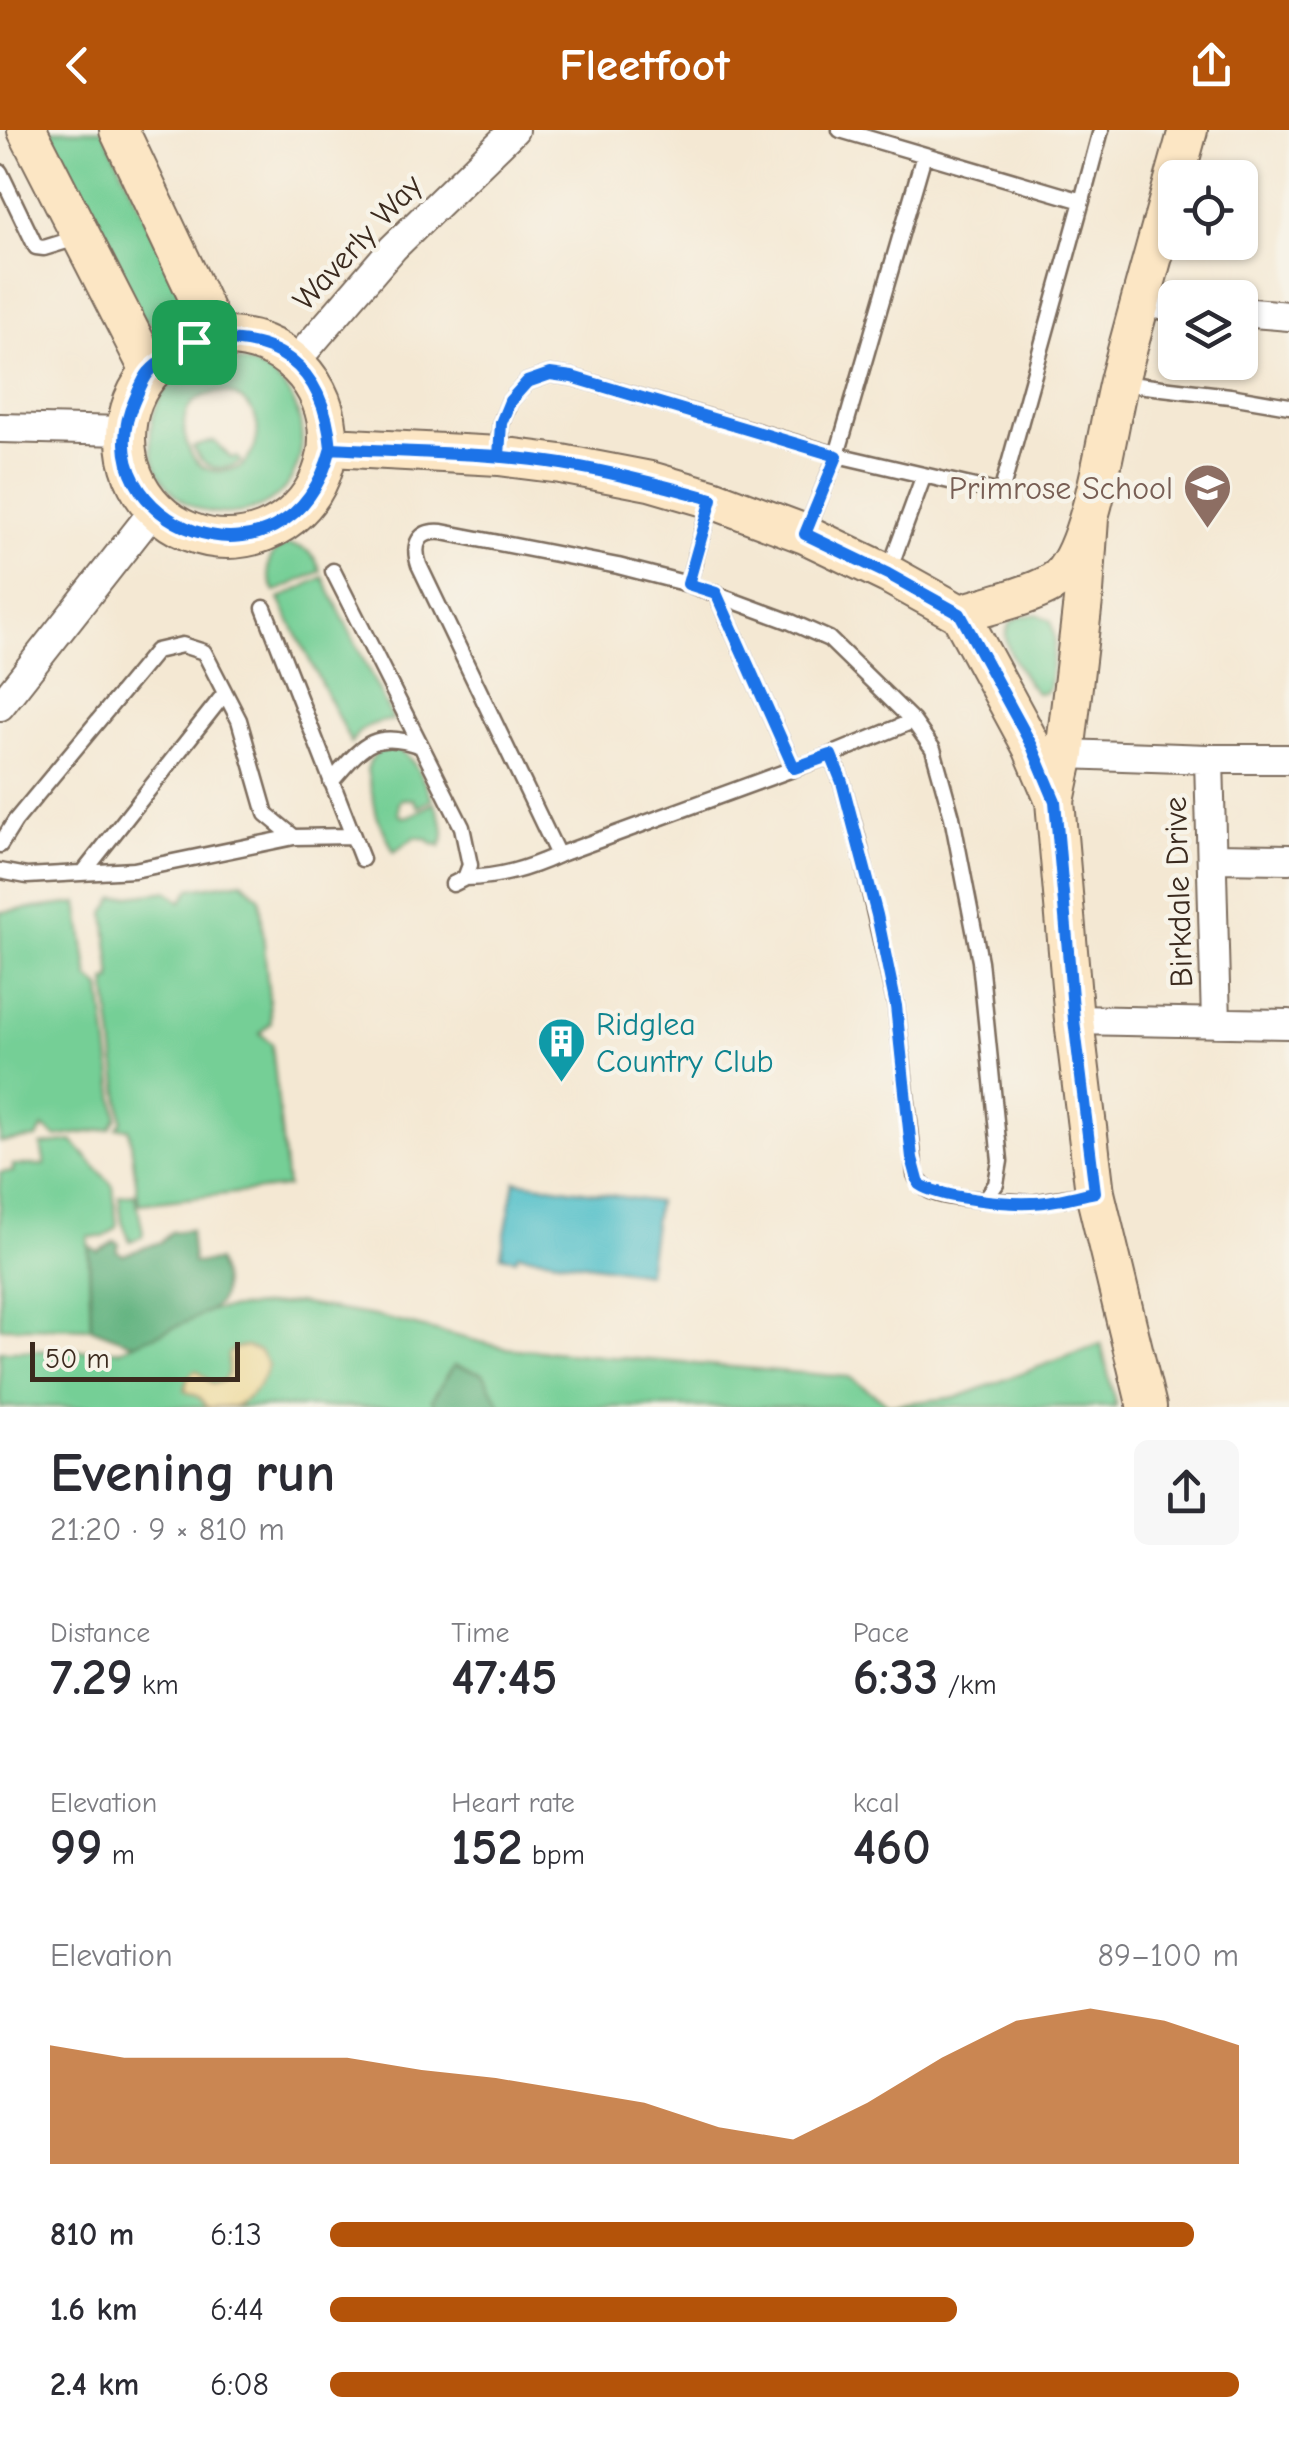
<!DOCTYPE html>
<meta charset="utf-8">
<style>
:root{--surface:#fff;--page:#f7f7f7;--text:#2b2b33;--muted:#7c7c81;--accent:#b45309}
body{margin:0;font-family:"Comic Neue",sans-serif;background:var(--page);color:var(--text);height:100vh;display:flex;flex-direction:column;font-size:38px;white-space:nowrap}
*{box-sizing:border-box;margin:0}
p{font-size:32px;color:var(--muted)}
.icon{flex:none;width:55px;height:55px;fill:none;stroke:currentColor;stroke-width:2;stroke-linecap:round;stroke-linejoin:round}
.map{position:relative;height:1277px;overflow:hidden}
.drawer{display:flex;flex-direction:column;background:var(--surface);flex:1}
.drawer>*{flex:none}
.fabs{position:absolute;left:1158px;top:30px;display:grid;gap:20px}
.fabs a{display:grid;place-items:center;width:100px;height:100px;border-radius:15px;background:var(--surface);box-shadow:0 2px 8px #0004;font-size:50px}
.scale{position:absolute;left:30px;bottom:25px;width:210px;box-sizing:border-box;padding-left:10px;border:5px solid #3b2a1e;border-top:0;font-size:28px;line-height:35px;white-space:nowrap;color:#3b2a1e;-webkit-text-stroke:8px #f7f3e8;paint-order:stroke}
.pin{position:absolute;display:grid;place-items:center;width:85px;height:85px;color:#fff;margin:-42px;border-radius:20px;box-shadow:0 5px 15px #0006}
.round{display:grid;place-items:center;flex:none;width:105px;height:105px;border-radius:15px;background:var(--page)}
.headline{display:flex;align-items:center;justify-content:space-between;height:170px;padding:0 50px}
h1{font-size:55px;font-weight:700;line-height:75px}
.stats{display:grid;grid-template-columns:repeat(3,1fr);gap:15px;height:170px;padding:10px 50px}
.stats div{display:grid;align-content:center}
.stats b{font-size:50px;font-weight:700}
.stats small{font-size:28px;font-weight:400}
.stats p{font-size:28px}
.chart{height:280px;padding:20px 50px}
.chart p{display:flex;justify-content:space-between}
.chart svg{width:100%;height:180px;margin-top:10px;fill:var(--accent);opacity:.7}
ul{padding:0 50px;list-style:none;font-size:32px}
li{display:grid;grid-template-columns:160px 120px 1fr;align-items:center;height:75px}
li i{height:25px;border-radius:12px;background:var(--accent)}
header{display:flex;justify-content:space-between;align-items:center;height:130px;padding:0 50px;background:var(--accent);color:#fff;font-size:45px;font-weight:700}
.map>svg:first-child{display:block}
</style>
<header><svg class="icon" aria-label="back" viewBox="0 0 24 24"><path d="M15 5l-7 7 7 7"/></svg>Fleetfoot<svg class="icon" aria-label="share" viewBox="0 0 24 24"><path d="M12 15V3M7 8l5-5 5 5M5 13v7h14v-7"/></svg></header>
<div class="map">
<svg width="1289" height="1277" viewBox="0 0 1289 1277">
<rect width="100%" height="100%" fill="#f7f3e8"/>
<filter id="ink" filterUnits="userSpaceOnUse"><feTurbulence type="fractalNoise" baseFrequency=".01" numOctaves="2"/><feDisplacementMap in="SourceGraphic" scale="20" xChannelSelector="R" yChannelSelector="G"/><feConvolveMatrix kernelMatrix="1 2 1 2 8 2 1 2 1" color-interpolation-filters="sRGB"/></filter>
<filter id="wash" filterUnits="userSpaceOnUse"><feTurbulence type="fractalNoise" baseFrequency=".0048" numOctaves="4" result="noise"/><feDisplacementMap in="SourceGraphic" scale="40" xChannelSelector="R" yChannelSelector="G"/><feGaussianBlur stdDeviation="2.25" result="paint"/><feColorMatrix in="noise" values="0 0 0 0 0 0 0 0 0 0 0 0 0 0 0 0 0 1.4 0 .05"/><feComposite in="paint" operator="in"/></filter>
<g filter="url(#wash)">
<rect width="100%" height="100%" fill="#f4e8d3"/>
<path fill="#75cf96" stroke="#587c5a" stroke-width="2.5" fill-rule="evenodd" d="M49,0h54l85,175c-11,28 -24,30 -47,13z
M222,229c102,3 106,146 12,154 -100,9 -117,-140 -12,-154zM223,262c39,8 45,49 18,75 -9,3 -21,6 -31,3 -22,-6 -32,-43 -22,-61 7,-12 23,-16 35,-17z
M214,311l17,17 6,-1 4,5c-21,11 -37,8 -48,-15z
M287,415c20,2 27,8 34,26l-46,21c-10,-20 -11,-38 12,-47z
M323,447l70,143c-18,2 -33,6 -42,23l-72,-144z
M1038,484l13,7 4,18 -6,49 -4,4 -8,1c-10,-9 -29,-40 -31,-54 -1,-8 1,-10 5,-17l12,-6z
M394,618c22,9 28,31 38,51l-14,8 -5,-8h-11l-3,4v11l4,3c10,0 20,-9 31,-14 7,14 15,30 6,44l-2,-3 -4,1 -7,-6 -12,-2 -21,15 -17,-36 -10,-46 3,-9 7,-9z
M242,751l18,17 11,125 -11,10 12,11 15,143 -148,17 -10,-76h-12l5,-7 -16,-140 6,-1 -7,-68 10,-14 53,-7 13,11 9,-13z
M78,773l11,75 12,10 16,130 -7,11 -54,8 -13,-10 -6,11 -37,4v-230z
M72,1011l41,45 4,41 -13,10h-16l3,91 -91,-1v-155h13v-7h32l-4,-20z
M135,1064l8,38 -1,5 -12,4 -8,-19 -3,-26z
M297,1173l78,13 130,32 344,29 41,28 68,-8 143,-53 15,63h-1116v-56l120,-1 91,-40z"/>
<path fill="#60b27f" stroke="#4e6e4e" stroke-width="2.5" d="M190,1100l3,33 24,-2c3,12 9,28 3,40 -8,14 -70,36 -87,43l-42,-16 -2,-82 9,5 17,-10 4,3 -2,7 6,4 38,-13 10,-10z
M454,1235l29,8 19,34h-67l-3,-8z"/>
<path fill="#eeda9e" stroke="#94825e" stroke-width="2.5" d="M246,1217l14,4 8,14c-5,17 -17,34 -34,41 -7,1 -19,1 -27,1l-8,-10 -14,-6 2,-12 7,-8h4l14,13 11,-3 5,-7v-20l7,-6z"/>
<path fill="#53c0c9" stroke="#477574" stroke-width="2.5" d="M515,1051l142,21 -10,71 -129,-19 -2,5 -15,-4z"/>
</g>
<g filter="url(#ink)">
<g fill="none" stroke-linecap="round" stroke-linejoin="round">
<defs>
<path id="lane" d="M840,0l242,71 19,-71
M0,42l36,75 8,1 36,-11
M1120,253l110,13 59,10
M499,326l2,-33 9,-22 17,-19 23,-8 22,3 265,78 87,-300
M806,402l31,-77 164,38 81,-292
M333,441l129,256 8,38 -5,13 -12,6
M888,443l36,-98
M688,454l23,-82
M716,463l78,175
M264,478l98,251
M831,625l82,-34
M331,652c30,-34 41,-54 90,-36
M0,715l15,-24 141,-170 26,-6 22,7 35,68 27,94 28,23 57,-1
M0,741l27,5 107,-6 160,-33
M83,743l142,-180
M465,748c35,-1 62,-9 93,-23l-139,-290c-7,-21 0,-35 23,-33l176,34 70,18 103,38 38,17 84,82 20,28 19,68 28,144 20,200 -4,23 -11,16c-24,-3 -60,0 -70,-26l-19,-168 -37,-162 -17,-62 -11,-27 -273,100
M985,1070l47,3 63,-10"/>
<path id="street" d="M1141,173l34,3
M1240,182l49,4
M295,232l98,-114 121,-118
M0,298l125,3
M0,576l155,-197
M1065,624l144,5h80
M1209,629l7,264
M1213,728l76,1
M1074,890l215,4"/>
<path id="secondary" d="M27,0l123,241
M119,0l99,209
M126 308a101 101 0 1 1 202 0a101 101 0 1 1-202 0Z
M331,317l168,9 62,8 89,17 62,18 93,35 83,40 72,40 72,133 23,54
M1089,388l-5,74 -19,162 -10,47 19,219 21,173 52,214
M960,484c25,-8 82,-20 100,-37 33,-33 47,-148 59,-196 22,-84 46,-167 69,-251"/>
</defs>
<use href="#lane" stroke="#7c6c5d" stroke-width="19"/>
<use href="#street" stroke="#7c6c5d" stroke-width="32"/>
<use href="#secondary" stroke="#7c6c5d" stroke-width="42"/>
<use href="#lane" stroke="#fff" stroke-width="14"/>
<use href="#street" stroke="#fff" stroke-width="28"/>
<use href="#secondary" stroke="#fce6c4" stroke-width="38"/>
</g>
</g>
<g fill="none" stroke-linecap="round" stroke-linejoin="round" filter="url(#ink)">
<defs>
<path id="route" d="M194,212c81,-11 130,23 137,106 76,5 155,4 231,16 51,8 100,21 150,35l-24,85 28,9 78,175 37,-13 11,27 35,133 19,91 16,152 7,26c20,14 87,20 112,19 21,0 43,-7 64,-11l-21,-172 -19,-219 -23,-55 -72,-132 -72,-40 -83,-40 32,-78 -265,-79 -22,-3 -23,8 -17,19 -9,22 -2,33 -168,-8c-43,163 -254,75 -196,-49 4,-9 8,-20 14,-27 12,-13 31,-22 45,-30"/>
</defs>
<use href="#route" stroke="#fff" stroke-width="20"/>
<use href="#route" stroke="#1a73e8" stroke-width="12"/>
</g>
<defs>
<symbol id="school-pin" viewBox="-11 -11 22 30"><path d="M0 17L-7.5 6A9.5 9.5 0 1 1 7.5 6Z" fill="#8d6e63" stroke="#f7f3e8"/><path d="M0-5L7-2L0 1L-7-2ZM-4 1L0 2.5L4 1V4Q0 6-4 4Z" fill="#fff"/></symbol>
<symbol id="building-pin" viewBox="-11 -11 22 30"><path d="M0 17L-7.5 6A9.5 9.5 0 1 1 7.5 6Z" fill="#0f9aa8" stroke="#f7f3e8"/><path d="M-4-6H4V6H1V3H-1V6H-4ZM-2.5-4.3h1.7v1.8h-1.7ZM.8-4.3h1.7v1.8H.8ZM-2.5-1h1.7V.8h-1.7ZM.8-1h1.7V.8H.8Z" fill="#fff"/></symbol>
</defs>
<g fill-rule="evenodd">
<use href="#school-pin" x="1180" y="330" width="55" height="75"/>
<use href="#building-pin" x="534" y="884" width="55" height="75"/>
</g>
<g text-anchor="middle" stroke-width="9" stroke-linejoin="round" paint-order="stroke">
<g font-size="32" fill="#3b2a1e" stroke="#f7f3e8">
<text transform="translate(357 112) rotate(-47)" y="11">Waverly Way</text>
<text transform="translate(1178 762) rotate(-92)" y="11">Birkdale Drive</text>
</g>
<g font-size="32" fill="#785e54" stroke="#f7f3e8" text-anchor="end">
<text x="1173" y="369">Primrose School</text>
</g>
<g font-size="32" fill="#0d838f" stroke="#f7f3e8" text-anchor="start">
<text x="596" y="905">Ridglea<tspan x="596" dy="37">Country Club</tspan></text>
</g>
</g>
</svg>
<div class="fabs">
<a><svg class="icon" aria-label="locate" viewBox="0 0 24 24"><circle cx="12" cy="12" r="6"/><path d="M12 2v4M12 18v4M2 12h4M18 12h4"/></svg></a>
<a><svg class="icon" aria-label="layers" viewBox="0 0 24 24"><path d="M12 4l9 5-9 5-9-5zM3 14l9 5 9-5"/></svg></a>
</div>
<div class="scale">50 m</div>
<div class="pin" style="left:194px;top:212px;background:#1e9e55"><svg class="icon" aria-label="arrive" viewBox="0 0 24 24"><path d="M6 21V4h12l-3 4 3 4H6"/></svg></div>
</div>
<section class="drawer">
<div class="headline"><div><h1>Evening run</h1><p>21:20 · 9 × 810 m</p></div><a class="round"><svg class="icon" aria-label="share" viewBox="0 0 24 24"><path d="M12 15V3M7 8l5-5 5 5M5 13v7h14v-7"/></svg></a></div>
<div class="stats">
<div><p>Distance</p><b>7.29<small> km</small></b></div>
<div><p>Time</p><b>47:45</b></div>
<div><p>Pace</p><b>6:33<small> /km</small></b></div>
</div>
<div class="stats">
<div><p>Elevation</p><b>99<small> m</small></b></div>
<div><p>Heart rate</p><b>152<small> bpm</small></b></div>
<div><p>kcal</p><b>460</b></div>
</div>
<div class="chart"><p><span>Elevation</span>89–100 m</p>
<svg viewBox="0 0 160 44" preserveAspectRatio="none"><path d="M0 44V15L10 18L20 18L30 18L40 18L50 21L60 23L70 26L80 29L90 35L100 38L110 29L120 18L130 9L140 6L150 9L160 15V44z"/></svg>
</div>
<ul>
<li><b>810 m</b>6:13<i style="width:95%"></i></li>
<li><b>1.6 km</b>6:44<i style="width:69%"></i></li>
<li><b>2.4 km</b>6:08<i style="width:100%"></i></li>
</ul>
</section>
